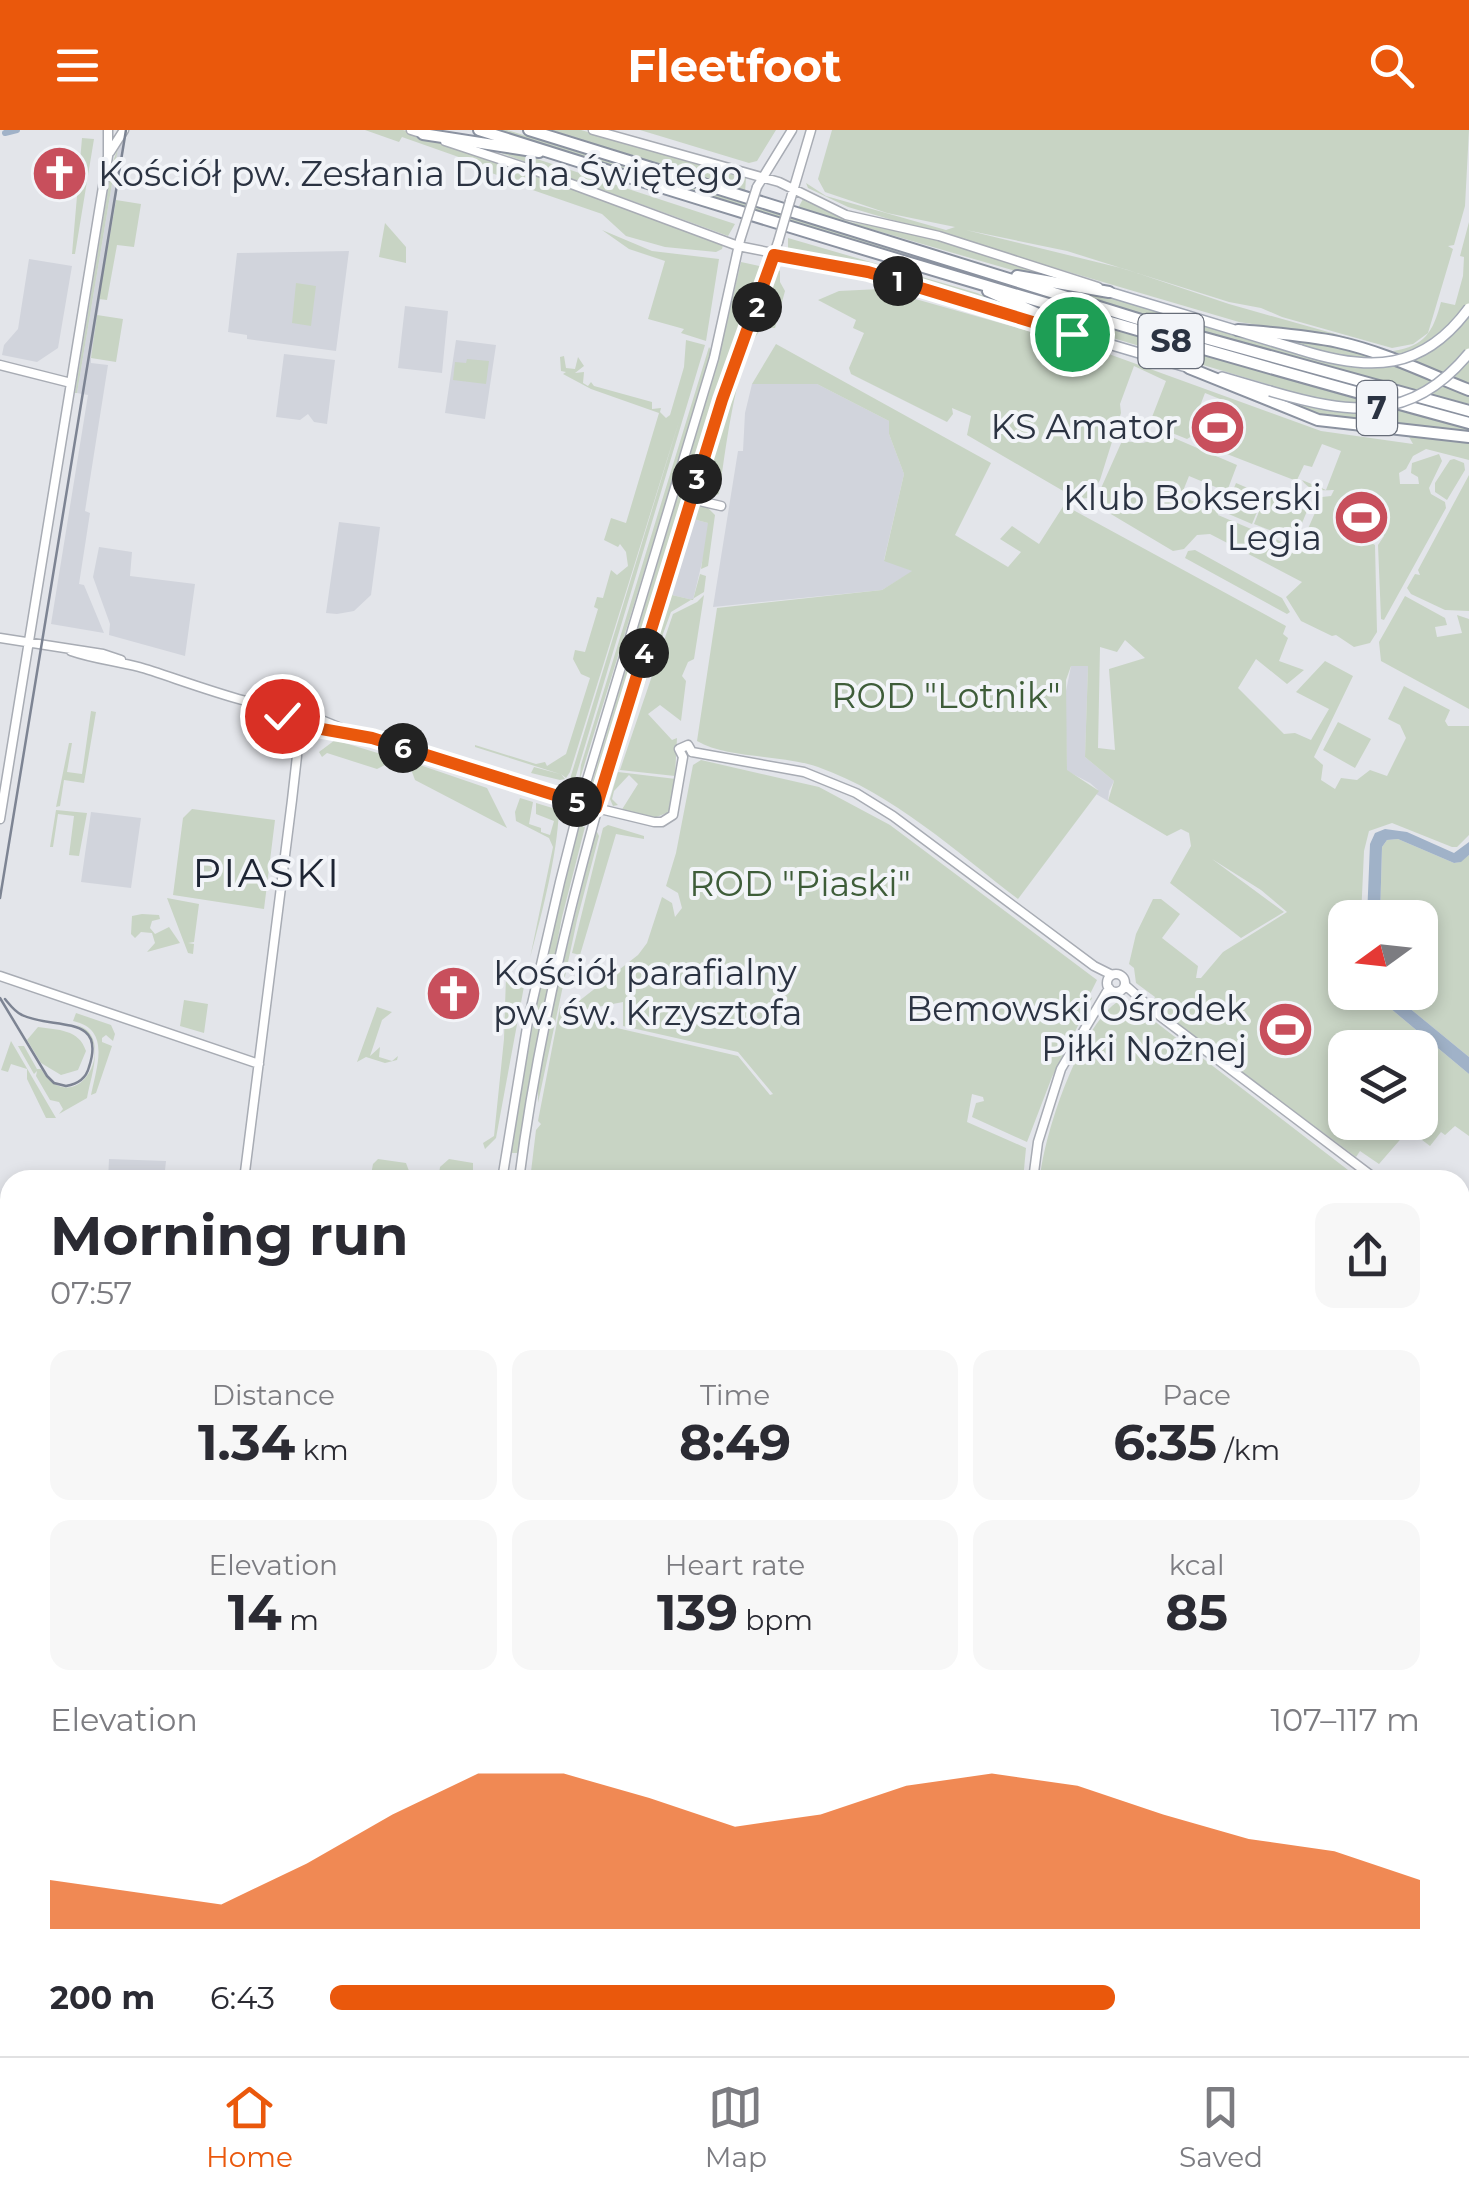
<!DOCTYPE html>
<meta charset="utf-8">
<style>
:root{--surface:#fff;--page:#f7f7f7;--text:#2b2b33;--muted:#7c7c81;--line:#e1e1e2;--accent:#ea580c}
body{margin:0;font-family:Montserrat,sans-serif;background:var(--page);color:var(--text);height:100vh;display:flex;flex-direction:column;font-size:38px;white-space:nowrap}
*{box-sizing:border-box;margin:0}
p{font-size:32px;color:var(--muted)}
.icon{flex:none;width:55px;height:55px;fill:none;stroke:currentColor;stroke-width:2;stroke-linecap:round;stroke-linejoin:round}
.map{position:relative;flex:1;overflow:hidden}
.panel{position:absolute;left:0px;top:1040px;width:1470px;height:888px;display:flex;flex-direction:column;background:var(--surface);border-radius:30px 30px 0 0;box-shadow:0 5px 15px #0003}
.panel>*{flex:none}
.needle{width:65px;rotate:255deg}
.buttons{position:absolute;left:1328px;top:770px;display:grid;gap:20px}
.buttons a{display:grid;place-items:center;width:110px;height:110px;border-radius:20px;background:var(--surface);box-shadow:0 5px 15px #0003;font-size:50px}
.pin{position:absolute;display:grid;place-items:center;width:85px;height:85px;color:#fff;margin:-42px;border:5px solid #fff;border-radius:50%;box-shadow:0 2px 10px #0007}
.km{position:absolute;width:50px;height:50px;margin:-25px;border-radius:50%;background:#222;color:#fff;font-size:28px;line-height:50px;text-align:center}
.round{display:grid;place-items:center;flex:none;width:105px;height:105px;border-radius:20px;background:var(--page)}
.summary{display:flex;align-items:center;justify-content:space-between;height:170px;padding:0 50px}
h1{font-size:55px;font-weight:700;line-height:75px}
.stats{display:grid;grid-template-columns:repeat(3,1fr);gap:15px;height:170px;padding:10px 50px}
.stats div{display:grid;align-content:center;border-radius:20px;background:var(--page);text-align:center}
.stats b{font-size:50px;font-weight:700}
.stats small{font-size:28px;font-weight:400}
.stats p{font-size:28px}
.chart{height:280px;padding:20px 50px}
.chart p{display:flex;justify-content:space-between}
.chart svg{width:100%;height:180px;margin-top:10px;fill:var(--accent);opacity:.7}
ul{padding:0 50px;list-style:none;font-size:32px}
li{display:grid;grid-template-columns:160px 120px 1fr;align-items:center;height:75px}
li i{height:25px;border-radius:12px;background:var(--accent)}
header{display:flex;justify-content:space-between;align-items:center;height:130px;padding:0 50px;background:var(--accent);color:#fff;font-size:45px;font-weight:700}
.tab-bar{display:flex;justify-content:space-around;align-items:center;height:140px;border-top:2px solid var(--line);background:var(--surface);font-size:28px;color:var(--muted)}
.tab-bar a{display:grid;justify-items:center;gap:5px}
.tab-bar .current{color:var(--accent)}
.map>svg:first-child{display:block}
</style>
<header><svg class="icon" aria-label="menu" viewBox="0 0 24 24"><path d="M4 6h16M4 12h16M4 18h16"/></svg>Fleetfoot<svg class="icon" aria-label="search" viewBox="0 0 24 24"><circle cx="10" cy="10" r="6"/><path d="M15 15l6 6"/></svg></header>
<div class="map">
<svg width="1469" height="1926" viewBox="0 0 1469 1926">
<rect width="100%" height="100%" fill="#e3e5ea"/>
<path fill="#d1d4dc" d="M126,3l-35,225v5l17,2 -23,146 5,2 -11,71 5,1 20,48 -53,-9 37,-229 -11,-2 41,-245z
M349,121l-13,100 -89,-12v-4l-19,-3 9,-79z
M29,129l43,7 -14,82 -21,14 -35,-7 2,-10 14,-16z
M405,176l43,5 -6,62 -44,-5z
M456,210l40,5 -11,74 -40,-6z
M284,224l51,6 -8,64 -13,-2 -6,-8 -8,6 -24,-3z
M752,254h65l72,37v13l15,40 -20,86 29,11 -31,19 -169,17 25,-156h5l2,-38z
M693,389l15,4 1,10 -16,67 -21,-5z
M339,392l41,5 -9,68 -17,16 -17,3 -11,-1z
M99,417l33,5 -2,24 65,8 -10,72 -76,-21 1,-11 -17,-47z
M1071,536h17l-3,91 29,24 -5,10 -1,10 -12,-7 2,-4 -8,-7 -23,-12 -2,-75z
M91,682l50,6 -10,70 -50,-6z
M109,1029l57,2 -2,19h-56z"/>
<path fill="#c8d4c4" fill-rule="evenodd" d="M365,0h38l196,67 124,48 -1,4 -6,3 -51,-5 -39,-11 -24,-22 -78,-27 -7,3 -20,-15 -27,-10v-4l-68,-24 -3,5z
M493,0h14l406,126 -1,3z
M551,0h30l165,48 -1,14z
M640,0h136l-19,31 -8,2z
M832,0h637l-4,76 -11,39 -6,1 5,3 -25,84 -15,11 -21,4 -110,-31 -21,-9 -32,-6 -162,-51 -101,-21 159,39 104,35 124,35 -114,-17 -391,-115 -40,-19 -2,-5 20,13 120,34 9,-3 -68,-14 -62,-21 -7,-13z
M82,8l12,1 -19,115h-3z
M482,16l55,13 198,65 -7,12z
M118,18l-41,245h-2l37,-229z
M803,69l47,23 63,11 153,46 -54,-9 -214,-62z
M116,70l25,4 -7,43 -17,-2 -10,55 -8,-1z
M1469,92v163l-76,-34c32,-5 40,-19 48,-49l14,3 8,-29 1,-19 -4,-1z
M385,93l21,24v16l-27,-6z
M602,100l50,21 67,8 -13,82 -25,-8 3,-4 -36,-10 17,-58 -36,-12z
M788,108l189,55 61,26 -175,-53 -75,-14z
M741,132l23,5 -52,151 -112,368 -1,2 -8,-2 126,-421z
M776,140l4,1v11l5,9 -10,37h-12c-27,22 -38,130 -44,166l-12,5 -6,-2 -2,-9z
M973,143l295,89 201,53v3l-136,-35 -361,-106z
M296,153l20,3 -5,40 -19,-3z
M1055,158l65,12 179,54 3,-9 -33,-10 73,11 127,47v11l-198,-52z
M880,159l226,64 215,78 92,13 -5,-9 61,7v18l-43,-11 -13,7 -7,13 -7,4 1,11h19l-1,-7 -7,-4 1,-10 27,-9 3,7 -13,27 2,6 14,8 1,6 -62,112 -3,-1 -3,-74 6,-9 -10,-11 10,-18 -10,-5 -9,14 -19,-12 -7,11 27,18 -3,5 12,7 2,87 -7,11 -16,4 -18,-12 -4,1 -31,-15 -15,-24 16,-15 -92,-48 -13,1 -13,14 -11,2 -79,-47 28,-63 21,2 24,-8 70,30 -19,50 81,34 23,-52 9,-1 3,-6c-9,0 -24,3 -32,-10l24,10 15,-39 -19,-7 -10,23 -8,-2 -7,15h-3l-98,-38 3,-11 4,2 -1,5 20,7 15,-39 -32,-13 -13,34 3,2 -3,7 -5,3 -20,-8 -15,-14 14,-36 -32,-15 -14,38 1,9 -21,67 -11,18 -12,1 -110,-64 4,-19 -19,-8 1,6 -6,8 -96,-48 -2,-6 15,-35 -11,-5 3,-8 -38,-20 21,-9zM1189,346l36,15 -8,20 -36,-15z
M1035,176l342,99 -1,11 10,1 3,-9 80,21v6l-154,-20 -46,-20 1,-10 -174,-52z
M97,185l26,4 -7,43 -25,-4z
M686,210l19,5 -130,434 -1,3 -4,-3 110,-361 -110,354 -4,6 -5,-4 4,5 -5,1 -29,-7 3,-6 26,7 -85,-27v-2l61,19 9,-2 2,4 19,-12 24,-76 -9,-4 -8,-15 2,-9 10,2 13,-43 -4,-2 3,-10 6,1 8,-28 6,5 11,-9 -2,-14 -6,-8 -2,3 -14,-7 7,-22 15,5 33,-110 -68,-24 -28,-15 3,-2 -5,-1 -1,-14 4,-1 2,12 9,1 3,-12 6,9 -9,7 9,-1 -1,11 5,3 3,-4 3,4 58,16v7l9,-1 -1,4 6,6 4,-3 14,-48z
M776,214l215,119 -36,72 53,32 13,-15 -21,-13 12,-13 27,18 25,-39 222,121 -3,8 5,4 -9,23 25,9 -17,14 -31,-25 -18,29 46,46 11,-1 16,7 18,-31 -33,-17 29,-31 28,15 -39,81 9,8 -2,15 14,9 6,-11 16,2 13,-10 17,6 19,-38 -6,-13 -12,-6 16,-33 46,24 -5,11 3,5h21v109l-12,12h-5l-60,-24 -23,8 -5,20 -3,66 -16,1v74l27,1 97,81v62l-14,-10 -10,9 -4,-3 -11,14 -21,-16 6,-7 5,-1v-74h-75v74l63,1 -6,8 3,3 -26,30 -19,-13 -4,6 -205,-152 4,-8 -19,-14 -2,-15 -5,-4 7,-30 17,-35h8l19,15 -18,24 36,28 -2,12h5l22,-26 64,-40 -26,-22 -49,-31 72,53 -43,26 -71,-55 21,-37 -2,-13 -8,-4 -14,7 -59,-35 6,-20 -29,-24 3,-91h-17l-5,14 1,90 32,21 -81,108c-63,-48 -124,-105 -200,-132 -37,-13 -90,-8 -121,-26l20,-133 165,-18 30,-19 -28,-10 20,-87 -15,-40v-13l-72,-37h-65zM1125,510l20,18 -36,11 6,81 -17,-2 2,-101 17,5z
M709,217l3,5 -133,430 2,-17z
M467,229l22,2 -3,23 -33,-4 2,-18 11,1z
M1454,329l10,4 1,7 -18,30 -12,-8v-9l15,-23z
M1469,345v136l-24,-1 -34,-16 -4,-6 8,-14 5,1 -2,-5z
M1236,353l28,12 -12,29 -28,-12z
M1266,364l41,17 -12,29 -41,-16z
M696,377h11l8,8 -7,51 -7,3 7,-46 -15,-4 -21,76 21,5 7,-26 6,2 -2,16 -33,20 -49,134 69,-233z
M1195,420l87,48 8,14 -3,2 -102,-56 3,-7z
M704,465l-10,64 -6,3 -6,14 4,5 -5,40 -21,-16 -12,9 24,26 5,-2 -2,38 -55,-6 53,-156 24,-12z
M1405,466l40,22 2,7 -12,2 2,10 25,-4 -5,-18 12,4v90l-88,-48 -2,-19z
M91,581l5,1 -12,71 -20,-3 -4,26 -4,1 13,-64h3l-5,29 15,2z
M1338,592l33,17 -16,29 -32,-18z
M335,610l59,18 1,2 -18,9 -50,-16 -5,4 -3,-5z
M701,630l118,27 71,38 207,155 -8,16 3,2 -40,79 -25,65 -55,-25 4,-14 8,-2 -1,-4 -11,-3 -5,28 59,26 -3,32h-493l6,-50 5,-6 -3,-3 22,-114 57,17v4l121,28 32,39 3,-1 -35,-42 -115,-26v-24l-36,7 -10,-3 2,-5 59,-46 9,-12 15,-46 10,6 3,14 7,-9 -4,-15 -12,-7 10,-33 17,-88z
M414,633l73,25 20,40 -92,-48 -3,-8z
M618,642l58,7 -7,33 -15,6 -33,-7 17,-27 -9,-9 -15,16 -2,8 6,6 -5,1 -3,-7z
M520,668l13,4 -4,22 12,4v4l9,3 4,-14 -18,-7v-11l23,7c-2,46 -16,99 -29,148l23,-111 -4,-9 -33,-17 -1,-9z
M192,679l83,11 -11,89 -91,-14 10,-77z
M56,680l31,3 -8,43 -10,-1 5,-39 -16,-2 -5,33h-3z
M578,695l7,2 -23,90 -46,247 2,-11h-9l34,-181z
M608,695l36,11v3l-28,-5 -36,121 -8,-2 31,-125z
M596,700l3,6 -22,84 -39,183v-19l13,-71z
M1398,709l56,24 6,-1 9,-7v202l-78,-64 29,-1v-74h-40l2,-71 5,-7z
M167,768l32,6 -5,38 -6,1 6,1 -1,10 -5,-1z
M142,784l17,1 1,4 -8,2 -2,7 5,6 14,-7 11,16 -33,9 8,-9 -3,-10 -11,-1 -6,6 -4,-4 1,-18z
M506,846l19,5 -29,157 -11,11 -2,-6 11,-7 10,-97z
M1124,868l26,14 -14,-5 225,173h-321c3,-44 42,-163 84,-182z
M184,870l24,4 -4,29 -24,-7z
M377,877l15,5 -10,8 -12,36 10,-9 -1,10 13,4 6,-5 -1,4 -12,3 -19,-6 -9,5z
M76,883l35,12 4,9 -2,7 -7,-6 -4,3v4l10,4 -16,47 -5,2c6,-29 20,-66 -18,-74z
M76,895c32,8 15,49 11,73l-28,16 4,-5 -4,-7 -9,-2 -14,-24 1,-5 -3,3 -16,-28h6l13,23h4c34,54 80,-25 35,-44z
M38,897c20,3 41,2 48,24l-8,19 -17,5 -20,-12 -14,-23z
M11,911l45,77h-10l-19,-39v-10l-16,-5 -3,8 -7,-2z
M378,1029l28,4 3,8 -4,9h-35l3,-16z
M449,1029l24,4v17h-35l2,-13z
M1460,1399l9,4v202l-5,2 -4,-7z
M10,1868v50h127l2,8h-139v-57z
M421,1918h334v8h-334z
M836,1918h235v8h-235z"/>
<path fill="#a0b2c8" d="M1385,699l22,3 47,21 15,-11v13l-8,7 -7,1 -56,-24 -11,1 -5,7 -2,70h-13l3,-73 5,-11z
M1372,863h19l78,64v17z"/>
<g fill="none" stroke-linecap="round" stroke-linejoin="round">
<path stroke="#a0b2c8" stroke-width="6" d="M5,3l12,-3"/>
<defs>
<path id="secondary" d="M411,0l16,5
M593,0l186,52 67,33 93,21 159,51
M445,11l94,31 199,74 130,26 208,63
M110,22l14,-22
M757,57l35,-57
M790,71l21,-71
M0,235l71,18
M691,369l30,7
M0,508l103,16 18,6
M71,521c23,8 45,10 68,16 33,9 130,48 157,40
M315,585l-1,7 -7,7 -9,-1 -6,-8 2,-10 10,-5 7,3 8,11 27,11
M310,597l62,11 224,70 58,14h8l11,-7 10,-58 -4,-8 9,-4 4,7
M692,622l112,20 52,21 37,23 201,150 18,9
M0,689l108,-663v-26
M1107 853a9 9 0 1 1 18 0a9 9 0 1 1-18 0Z
M0,846l259,88
M1125,855l35,31 217,164
M244,1050l48,-380 5,-44 -2,-31
M502,1050l26,-159 32,-139 20,-79 134,-445 26,-118
M519,1050c23,-183 73,-360 127,-536 42,-135 85,-269 132,-402
M1033,1050l5,-38 23,-73 48,-81
M1460,1118l9,8
M0,1452l10,4
M0,1469l10,4
M1460,1829l9,4
M1460,1842l9,3
M1078,1918l1,8
M251,1926l3,-8"/>
<path id="primary" d="M1109,162l192,58
M1095,210l98,29
M1222,247l48,14"/>
<path id="highway" d="M479,0c328,104 658,203 990,293
M529,0l625,194 315,87
M423,4l116,18
M1017,146l92,16
M988,161l107,49
M1238,200c34,3 67,5 100,12 46,10 88,31 131,48
M1189,238l129,52 151,17"/>
</defs>
<use href="#secondary" stroke="#a8acb4" stroke-width="11"/>
<use href="#primary" stroke="#a3a9b5" stroke-width="12"/>
<use href="#highway" stroke="#8b92a0" stroke-width="14"/>
<use href="#secondary" stroke="#fff" stroke-width="8"/>
<use href="#primary" stroke="#fff" stroke-width="9"/>
<use href="#highway" stroke="#fff" stroke-width="10"/>
<path stroke="#7d8493" stroke-width="2.5" d="M0,768l126,-768
M0,868l47,78 7,7 12,3c12,-2 20,-7 23,-19 18,-54 -37,-37 -67,-52 -7,-3 -12,-10 -17,-16
M0,1459l10,5
M1460,1750l5,17 -5,15
M1460,1807l9,10"/>
<defs>
<path id="secondary-bridge" d="M740,110l17,-53
M778,112l12,-41"/>
<path id="primary-bridge" d="M1301,220c69,22 122,21 168,-42
M1270,261c79,23 141,33 199,-38"/>
</defs>
<use href="#secondary-bridge" stroke="#a8acb4" stroke-width="11" stroke-linecap="butt"/>
<use href="#primary-bridge" stroke="#a3a9b5" stroke-width="12" stroke-linecap="butt"/>
<use href="#secondary-bridge" stroke="#fff" stroke-width="8"/>
<use href="#primary-bridge" stroke="#fff" stroke-width="9"/>
</g>
<g fill="none" stroke-linecap="round" stroke-linejoin="round">
<defs>
<path id="route" d="M282,586l18,12h16l56,10 224,70 126,-408 52,-145 94,17 204,62"/>
</defs>
<use href="#route" stroke="#fff" stroke-width="20"/>
<use href="#route" stroke="#ea580c" stroke-width="12"/>
</g>
<defs>
<symbol id="church-disc" viewBox="-11 -11 22 22"><circle r="9.5" fill="#c84f5c" stroke="#f2f4f8"/><path d="M-1.2-6h2.4v3.5h3.3v2.4h-3.3V6h-2.4V-.1h-3.3v-2.4h3.3Z" fill="#fff"/></symbol>
<symbol id="stadium-disc" viewBox="-11 -11 22 22"><circle r="9.5" fill="#c84f5c" stroke="#f2f4f8"/><path d="M0-5a6.5 5 0 1 0 0 10a6.5 5 0 1 0 0-10ZM-3.5-1.8h7v3.6h-7Z" fill="#fff"/></symbol>
</defs>
<g fill-rule="evenodd">
<use href="#church-disc" x="28" y="12" width="63" height="63"/>
<use href="#stadium-disc" x="1186" y="266" width="63" height="63"/>
<use href="#stadium-disc" x="1330" y="356" width="63" height="63"/>
<use href="#church-disc" x="422" y="832" width="63" height="63"/>
<use href="#stadium-disc" x="1254" y="868" width="63" height="63"/>
</g>
<g text-anchor="middle" stroke-width="8" stroke-linejoin="round" paint-order="stroke">
<g fill="#f2f4f8" stroke="#676d79" stroke-width="2.5">
<rect x="1138.5" y="184" width="65" height="54" rx="8"/>
<rect x="1357" y="251" width="40" height="54" rx="8"/>
</g>
<g font-size="32" font-weight="bold" fill="#2b3342">
<text x="1171" y="222">S8</text>
<text x="1377" y="289">7</text>
</g>
<g font-size="35" fill="#2b3342" stroke="#f2f4f8" text-anchor="end">
<text x="98" y="56" text-anchor="start">Kościół pw. Zesłania Ducha Świętego</text>
<text x="1178" y="309">KS Amator</text>
<text x="1322" y="380">Klub Bokserski<tspan x="1322" dy="40">Legia</tspan></text>
<text x="493" y="855" text-anchor="start">Kościół parafialny<tspan x="493" dy="40">pw. św. Krzysztofa</tspan></text>
<text x="1247" y="891">Bemowski Ośrodek<tspan x="1247" dy="40">Piłki Nożnej</tspan></text>
</g>
<g font-size="35" fill="#3e5d39" stroke="#f2f4f8">
<text x="946" y="578">ROD "Lotnik"</text>
<text x="800" y="766">ROD "Piaski"</text>
</g>
<g font-size="40" letter-spacing="2.5" fill="#1d2433" stroke="#f2f4f8">
<text x="267" y="757">PIASKI</text>
</g>
</g>
</svg>
<div class="buttons">
<a><svg class="needle" viewBox="-14 -14 28 28"><path d="M0-13l5 13h-10z" fill="#e53935"/><path d="M0 13l5-13h-10z" fill="#7c7c81"/></svg></a>
<a><svg class="icon" aria-label="layers" viewBox="0 0 24 24"><path d="M12 4l9 5-9 5-9-5zM3 14l9 5 9-5"/></svg></a>
</div>
<div class="pin" style="left:1072px;top:204px;background:#1e9e55"><svg class="icon" aria-label="arrive" viewBox="0 0 24 24"><path d="M6 21V4h12l-3 4 3 4H6"/></svg></div>
<div class="pin" style="left:282px;top:586px;background:#d93025"><svg class="icon" aria-label="check" viewBox="0 0 24 24"><path d="M5 12l5 5 9-10"/></svg></div>
<b class="km" style="left:898px;top:151px">1</b>
<b class="km" style="left:757px;top:177px">2</b>
<b class="km" style="left:697px;top:349px">3</b>
<b class="km" style="left:644px;top:523px">4</b>
<b class="km" style="left:577px;top:672px">5</b>
<b class="km" style="left:403px;top:618px">6</b>
<section class="panel">
<div class="summary"><div><h1>Morning run</h1><p>07:57</p></div><a class="round"><svg class="icon" aria-label="share" viewBox="0 0 24 24"><path d="M12 15V3M7 8l5-5 5 5M5 13v7h14v-7"/></svg></a></div>
<div class="stats">
<div><p>Distance</p><b>1.34<small> km</small></b></div>
<div><p>Time</p><b>8:49</b></div>
<div><p>Pace</p><b>6:35<small> /km</small></b></div>
</div>
<div class="stats">
<div><p>Elevation</p><b>14<small> m</small></b></div>
<div><p>Heart rate</p><b>139<small> bpm</small></b></div>
<div><p>kcal</p><b>85</b></div>
</div>
<div class="chart"><p><span>Elevation</span>107–117 m</p>
<svg viewBox="0 0 160 44" preserveAspectRatio="none"><path d="M0 44V32L10 35L20 38L30 28L40 16L50 6L60 6L70 12L80 19L90 16L100 9L110 6L120 9L130 16L140 22L150 25L160 32V44z"/></svg>
</div>
<ul>
<li><b>200 m</b>6:43<i style="width:72%"></i></li>
</ul>
</section>
</div>
<nav class="tab-bar">
<a class="current"><svg class="icon" aria-label="home" viewBox="0 0 24 24"><path d="M3 11l9-7 9 7M6 9v11h12V9"/></svg>Home</a>
<a><svg class="icon" aria-label="map" viewBox="0 0 24 24"><path d="M3 6l6-2 6 2 6-2v14l-6 2-6-2-6 2zM9 4v14M15 6v14"/></svg>Map</a>
<a><svg class="icon" aria-label="saved" viewBox="0 0 24 24"><path d="M7 4h10v16l-5-4-5 4z"/></svg>Saved</a>
</nav>
